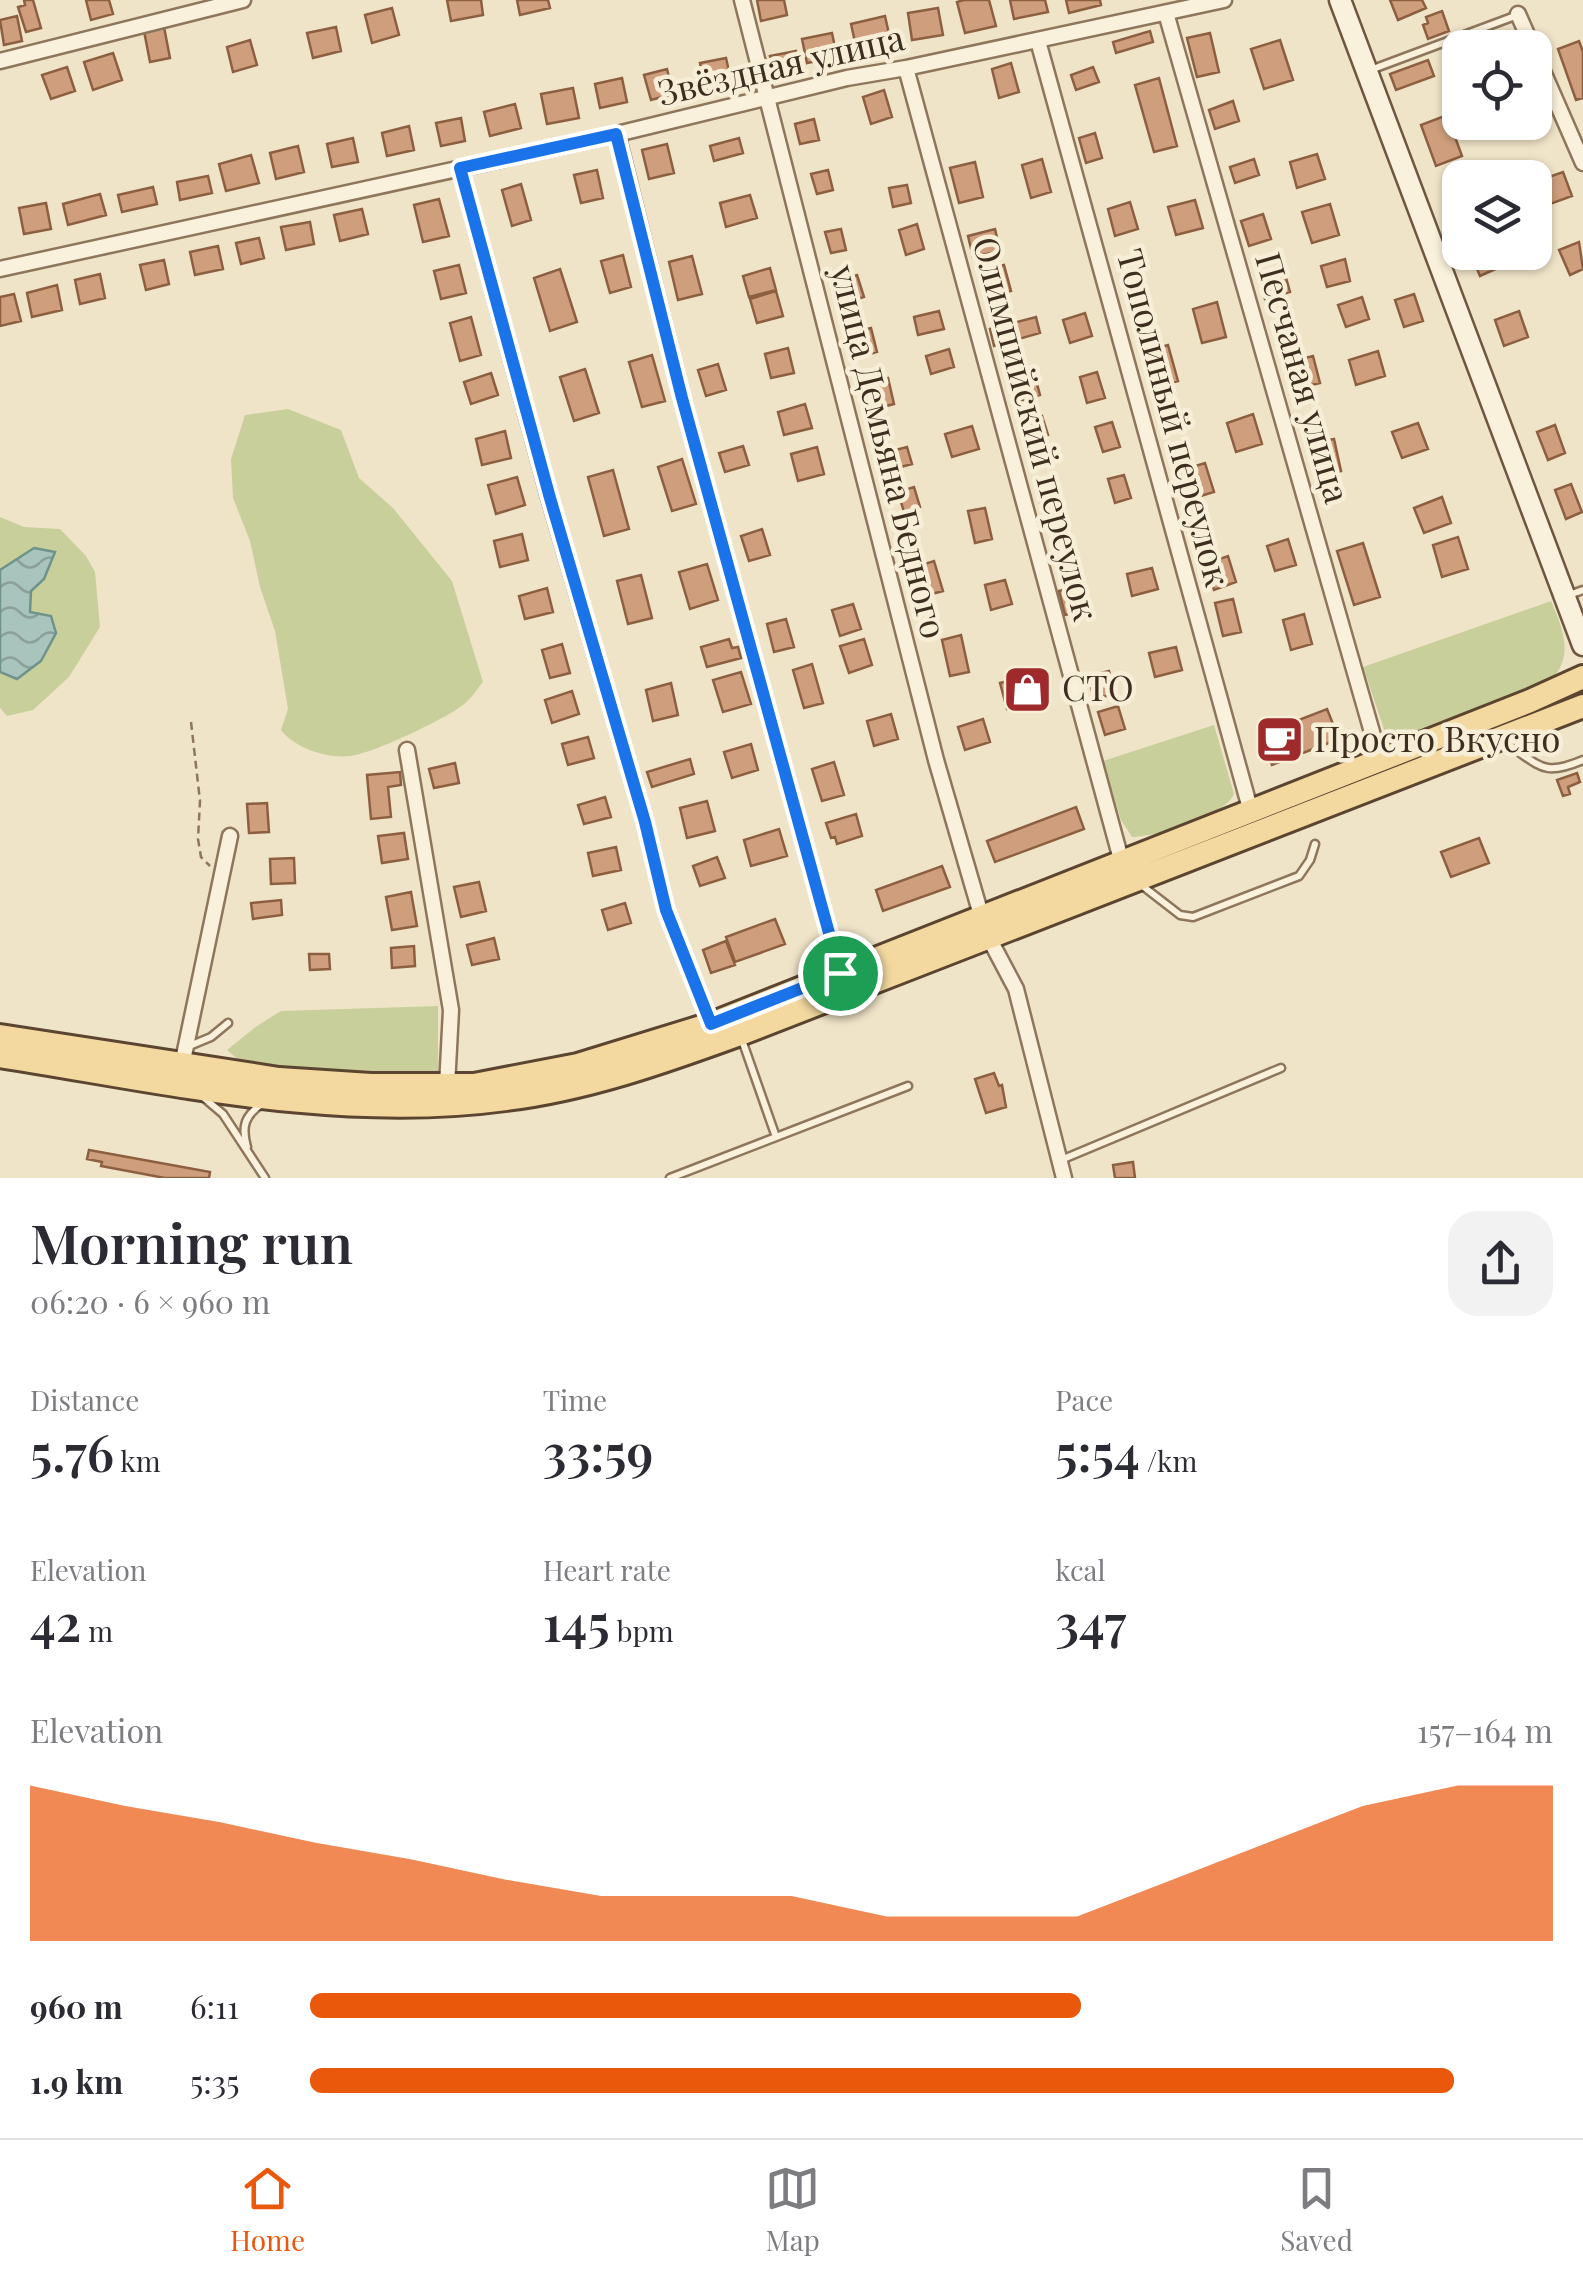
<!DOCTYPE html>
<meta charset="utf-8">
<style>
:root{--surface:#fff;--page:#f2f2f3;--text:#2b2b33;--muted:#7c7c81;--line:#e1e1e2;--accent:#ea580c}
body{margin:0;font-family:"Playfair Display",serif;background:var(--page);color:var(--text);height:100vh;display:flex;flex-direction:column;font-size:38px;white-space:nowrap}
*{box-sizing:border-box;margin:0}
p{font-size:32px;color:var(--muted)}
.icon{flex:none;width:55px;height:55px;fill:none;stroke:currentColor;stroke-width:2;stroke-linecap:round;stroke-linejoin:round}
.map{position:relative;height:1178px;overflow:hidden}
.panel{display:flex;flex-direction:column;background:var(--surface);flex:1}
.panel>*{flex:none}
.buttons{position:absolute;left:1442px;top:30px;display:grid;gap:20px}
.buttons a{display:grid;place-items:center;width:110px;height:110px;border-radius:20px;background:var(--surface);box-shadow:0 2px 8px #0004;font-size:50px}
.pin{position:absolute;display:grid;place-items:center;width:85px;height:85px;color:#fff;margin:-42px;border:5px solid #fff;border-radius:50%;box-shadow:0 2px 10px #0007}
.round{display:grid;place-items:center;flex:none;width:105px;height:105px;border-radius:30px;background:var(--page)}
.head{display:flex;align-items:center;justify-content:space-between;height:170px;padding:0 30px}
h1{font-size:55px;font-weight:600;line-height:75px}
.stats{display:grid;grid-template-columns:repeat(3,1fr);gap:15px;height:170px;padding:10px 30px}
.stats div{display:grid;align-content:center}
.stats b{font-size:50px;font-weight:600}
.stats small{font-size:28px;font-weight:400}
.stats p{font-size:28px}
.chart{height:280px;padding:20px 30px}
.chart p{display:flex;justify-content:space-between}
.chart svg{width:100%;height:180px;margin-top:10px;fill:var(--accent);opacity:.7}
ul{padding:0 30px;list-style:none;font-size:32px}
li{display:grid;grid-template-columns:160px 120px 1fr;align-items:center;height:75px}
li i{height:25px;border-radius:12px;background:var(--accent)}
.tabs{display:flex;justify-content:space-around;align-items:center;height:140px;border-top:2px solid var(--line);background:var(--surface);font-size:28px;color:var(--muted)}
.tabs a{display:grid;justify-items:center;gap:5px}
.tabs .current{color:var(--accent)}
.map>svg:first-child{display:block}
</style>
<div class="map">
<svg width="1583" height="1178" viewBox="0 0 1583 1178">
<defs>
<pattern id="water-waves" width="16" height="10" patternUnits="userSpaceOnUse" patternTransform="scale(2.5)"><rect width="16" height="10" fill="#a9c4bc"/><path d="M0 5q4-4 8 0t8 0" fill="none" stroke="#8ba098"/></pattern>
</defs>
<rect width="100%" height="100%" fill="#f0e4c8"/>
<path fill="#c9cf9b" d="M288,409l53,21 18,48 34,30 59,73 31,101c-6,7 -12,17 -20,23 -18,14 -91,49 -113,51 -23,3 -55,-8 -69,-26l7,-21 -13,-78 -15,-44 -10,-46 -17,-43 -2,-39 14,-44z
M0,517l24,10 36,2 26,27 9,16 5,55 -31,50 -36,33 -26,6 -7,-8z
M1551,601c12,28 24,56 -1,80l-142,56 -21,1 -24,-71z
M1214,725l20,69c-9,22 -78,43 -102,43l-11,-17 -18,-59z
M438,1006v75l-190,-13 -21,-18 30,-24 24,-15z"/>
<path fill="url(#water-waves)" stroke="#6f938a" stroke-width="2.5" d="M34,548l21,4 -11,27 -13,12 -1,21 21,4 5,17 -15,28 -24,18 -17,-7v-102z"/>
<path fill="#cf9f7d" stroke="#8d5f41" stroke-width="2.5" d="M24,0h9l8,28 -15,4 -8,-25 7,-2z
M86,0h23l4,14 -22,6z
M447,0h34l2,15 -32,6z
M517,0h31l2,8 -30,7z
M757,0h27l3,15 -26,6z
M964,0h25l7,26 -31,7 -8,-31z
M1010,0h35l3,12 -34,7z
M1066,0h34l1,5 -32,8z
M1390,0h32l4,8 -28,12z
M392,8l7,27 -27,8 -7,-28z
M938,8l5,27 -31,5 -4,-27z
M1442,11l7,20 -21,8 -5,-14 5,-2 -2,-6z
M17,16l5,25 -18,4 -4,-25z
M885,16l6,27 -34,8 -6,-27z
M164,27l6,31 -20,4 -6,-31z
M336,27l5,24 -28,7 -6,-25z
M1150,31l3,11 -37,11 -3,-11z
M832,33l5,24 -30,6 -5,-24z
M1210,33l9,39 -22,5 -10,-39z
M250,40l7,25 -24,7 -6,-25z
M1280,40l13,40 -29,9 -13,-40z
M1579,41l4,11v46l-7,2 -18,-51z
M796,51l4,23 -25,5 -5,-23z
M113,53l9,27 -29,10 -9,-28z
M726,58l6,27 -27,5 -5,-27z
M1428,60l6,16 -38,14 -6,-16z
M1011,63l8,29 -20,6 -7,-29z
M67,67l8,24 -24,8 -9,-24z
M1093,67l6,15 -23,8 -5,-15z
M667,69l6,25 -22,6 -7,-25z
M622,78l5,24 -27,6 -5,-24z
M1159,78l18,68 -23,6 -19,-67z
M573,88l6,30 -32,6 -6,-30z
M884,90l8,27 -21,7 -8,-27z
M1233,101l6,20 -24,8 -6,-19z
M515,104l6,24 -31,8 -6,-24z
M1447,115l15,41 -26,10 -15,-41z
M461,118l4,23 -24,5 -5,-23z
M814,119l5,21 -19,4 -5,-20z
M409,126l5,24 -27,6 -5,-23z
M1095,133l7,25 -16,5 -7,-25z
M353,138l5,24 -26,5 -5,-23z
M739,138l4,15 -29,8 -4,-15z
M667,144l7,29 -25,6 -7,-29z
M298,146l6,26 -28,7 -6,-26z
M1317,154l8,25 -28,9 -7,-26z
M251,155l8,28 -33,8 -7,-27z
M1042,159l9,33 -20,6 -9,-33z
M1254,159l5,16 -24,8 -5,-16z
M975,162l8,35 -24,6 -9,-35z
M597,170l6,28 -22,5 -7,-28z
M828,170l5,20 -16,4 -6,-20z
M1563,172l9,24 -22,8 -10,-24z
M208,176l4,17 -32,7 -3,-18z
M521,184l10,36 -19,6 -10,-36z
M907,185l4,18 -18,4 -4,-19z
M153,187l4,17 -35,8 -4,-17z
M100,194l6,21 -38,10 -5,-21z
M750,195l7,23 -31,9 -6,-24z
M439,199l10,37 -26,6 -9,-37z
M1195,200l8,28 -27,7 -8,-28z
M1130,202l8,27 -23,7 -7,-27z
M46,203l5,26 -27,5 -5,-26z
M1330,204l9,31 -27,8 -10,-31z
M362,209l6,25 -28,7 -6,-26z
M1263,214l8,25 -22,7 -8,-25z
M310,222l4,22 -28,6 -5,-23z
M917,224l7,25 -18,6 -7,-25z
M841,229l5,21 -15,3 -6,-21z
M995,229l5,22 -27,6 -5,-21z
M259,238l5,20 -23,6 -5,-21z
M1579,242l4,27 -13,6 -11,-25z
M218,246l5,23 -28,6 -5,-23z
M1470,252h26l6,14 -22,10z
M623,255l8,32 -21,6 -9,-32z
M692,256l10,38 -24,6 -9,-38z
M1345,259l5,22 -23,6 -6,-21z
M164,260l5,24 -23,6 -6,-25z
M459,265l7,28 -25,6 -7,-28z
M1004,265l7,26 -24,7 -7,-27z
M1283,267l7,25 -25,7 -7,-25z
M770,268l6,22 -27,7 -6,-21z
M560,269l17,53 -27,9 -16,-53z
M100,274l5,24 -25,6 -5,-24z
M857,275l7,22 -19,6 -7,-22z
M57,285l5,25 -30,7 -5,-24z
M776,291l7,25 -26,7 -7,-24z
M14,294l7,27 -21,5v-29z
M1414,294l9,27 -19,6 -9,-27z
M1362,297l7,22 -23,8 -8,-22z
M1217,302l9,35 -24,6 -9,-34z
M939,311l5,18 -26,6 -4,-18z
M1519,311l9,26 -24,9 -9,-26z
M1085,313l7,23 -22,7 -7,-23z
M471,317l10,38 -21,6 -10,-38z
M1036,317l4,16 -46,13 -4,-17z
M871,328l6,24 -17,5 -6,-25z
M1168,345l10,36 -24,6 -9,-36z
M788,348l6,25 -23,5 -6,-24z
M949,349l5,18 -23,7 -5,-18z
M1378,351l7,25 -29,9 -7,-25z
M652,355l13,46 -23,6 -13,-45z
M1313,356l7,27 -27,6 -7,-26z
M718,364l8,26 -20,6 -8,-26z
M585,369l14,44 -25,8 -14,-44z
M1097,372l8,26 -18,5 -7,-26z
M491,373l7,22 -27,9 -7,-22z
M1034,373l6,22 -26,8 -6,-23z
M888,378l6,26 -19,5 -6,-26z
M805,404l7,24 -28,7 -6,-23z
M1253,414l9,30 -26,8 -9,-29z
M1042,416l6,19 -24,8 -5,-19z
M1112,422l8,25 -17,5 -8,-25z
M1418,423l10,26 -26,9 -10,-26z
M1555,425l10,28 -17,7 -11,-28z
M972,426l7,23 -27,8 -7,-23z
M505,431l6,27 -29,7 -6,-26z
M1334,439l7,32 -25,5 -7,-32z
M743,446l6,19 -24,7 -6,-19z
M817,447l7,27 -26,7 -7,-27z
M907,447l5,17 -19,5 -5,-17z
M682,459l14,45 -24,7 -14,-44z
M1205,463l9,29 -26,8 -9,-29z
M613,470l16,59 -25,7 -16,-59z
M1124,475l7,23 -16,5 -7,-24z
M517,477l8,28 -29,9 -8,-29z
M1571,484l11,28 -16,7 -11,-29z
M914,487l6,20 -16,5 -6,-20z
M1058,493l7,27 -20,4 -6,-27z
M1442,497l9,26 -27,10 -10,-25z
M985,508l7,31 -17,4 -7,-32z
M762,529l8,26 -21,6 -8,-25z
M522,534l6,26 -28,7 -6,-26z
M1458,537l10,32 -26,8 -9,-32z
M1288,539l8,26 -21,6 -8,-25z
M1363,543l17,54 -26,8 -17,-54z
M1228,556l8,26 -22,8 -9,-26z
M934,561l9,30 -19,5 -9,-29z
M707,564l11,36 -28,9 -11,-37z
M1152,568l6,21 -26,7 -5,-22z
M641,575l11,43 -24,6 -11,-43z
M1005,580l7,24 -21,6 -6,-25z
M1081,586l6,23 -22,6 -6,-24z
M547,588l6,24 -28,7 -6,-23z
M1233,599l8,33 -18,4 -8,-33z
M853,604l8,25 -21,7 -8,-26z
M1304,614l8,30 -21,6 -8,-30z
M786,619l8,28 -20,5 -7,-28z
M961,635l8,37 -19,4 -8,-36z
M729,639l3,9 6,-1 3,11 -34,9 -6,-20z
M864,639l8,26 -23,8 -9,-27z
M562,644l8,29 -20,5 -8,-28z
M1176,647l6,23 -27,7 -6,-24z
M812,664l11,39 -19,5 -11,-38z
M1109,671l6,23 -21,5 -6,-23z
M741,672l10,32 -28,8 -10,-32z
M1028,676l7,26 -28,7 -7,-26z
M671,683l7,32 -25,6 -7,-31z
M572,691l7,23 -27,9 -7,-23z
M1118,706l7,23 -20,6 -7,-23z
M1327,709l12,30 -67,26 -12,-30z
M891,714l7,25 -24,7 -7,-25z
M983,719l7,23 -25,8 -7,-23z
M588,737l6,21 -26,7 -6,-21z
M751,744l7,26 -26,8 -8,-26z
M690,759l4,15 -42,13 -5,-15z
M834,762l10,33 -22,6 -10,-32z
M455,763l4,20 -25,5 -5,-19z
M400,772l1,13 -13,2 3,30 -20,2 -4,-44z
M1577,773l3,9 -12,5 2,7 -7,2 -6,-16z
M605,797l6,20 -27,7 -6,-19z
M707,801l8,30 -28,7 -7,-30z
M267,803l2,29 -20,1 -2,-29z
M1076,807l8,22 -89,33 -8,-21z
M856,814l6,22 -25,8 -2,-7 -4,1 -5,-15z
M779,829l8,27 -36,10 -7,-26z
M404,833l4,26 -26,4 -4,-27z
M1479,838l10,25 -38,14 -10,-25z
M616,847l5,23 -28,6 -5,-23z
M717,857l8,21 -25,8 -7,-20z
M294,858l1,25 -24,1 -1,-25z
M942,866l8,21 -67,24 -7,-21z
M479,882l7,29 -25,6 -7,-30z
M411,892l6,34 -25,4 -6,-33z
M281,900l1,15 -29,4 -2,-16z
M625,903l6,20 -23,7 -6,-20z
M775,919l10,25 -50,18 -9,-25z
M494,938l5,21 -27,6 -5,-20z
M726,941l9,24 -24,8 -8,-23z
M414,946l1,20 -23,2 -1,-20z
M309,954h20l1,15 -20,1z
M994,1073l5,13 3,-1 4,22 -20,6 -11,-34z
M89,1150l121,22 -1,6h-44l-64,-12 1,-4 -15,-3z
M1133,1162l2,16h-20l-2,-13z"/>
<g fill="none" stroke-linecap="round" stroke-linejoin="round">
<defs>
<path id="lane" d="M1373,69l142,-53
M1566,596l17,-6
M1507,744c34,22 36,33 76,16
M1140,884l40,31 13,2 106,-41 11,-16 5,-16
M742,1040l34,97
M187,1047l24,-10 17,-14
M203,1097l20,17 42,64
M247,1147c-6,-21 -2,-32 16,-44
M1061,1160l220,-92
M670,1178l238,-92"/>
<path id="street" d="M742,0l194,760 46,158
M1166,13l214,747
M1518,14l15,34
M1038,41l213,771
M1535,53l48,110
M0,61l243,-61
M906,68l216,795
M617,134l65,264 158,575
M460,168l89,329 96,325 21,88 45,114
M0,269l617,-135 230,-56 59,-10 318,-68
M407,750l44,260 -4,76
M989,938l27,51 48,189
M182,1065l48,-229"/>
<path id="secondary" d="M1340,0l243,645"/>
<path id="primary" d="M0,1036l279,43 92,6h103l104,-20 133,-41 819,-323 53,-24
M0,1056c166,26 338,66 506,43 81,-10 157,-37 234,-65l843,-328"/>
</defs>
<use href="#lane" stroke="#8d765c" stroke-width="11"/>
<use href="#street" stroke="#8d765c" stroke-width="19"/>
<use href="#secondary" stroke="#6f573f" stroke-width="25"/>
<use href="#primary" stroke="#5b4430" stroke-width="28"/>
<path stroke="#8d765c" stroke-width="2.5" stroke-dasharray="8 5" stroke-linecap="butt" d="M191,722l9,79 -2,38 3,18 9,9"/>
<use href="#lane" stroke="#faf1dc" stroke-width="6"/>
<use href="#street" stroke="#faf1dc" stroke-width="14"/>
<use href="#secondary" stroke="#faf1dc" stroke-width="20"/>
<use href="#primary" stroke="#f3d9a0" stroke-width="22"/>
</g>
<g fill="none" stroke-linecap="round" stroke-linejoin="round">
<defs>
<path id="route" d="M616,134l66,264 158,575 -129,51 -45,-114 -21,-88 -95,-324 -90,-330z"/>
</defs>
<use href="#route" stroke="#fff" stroke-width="20"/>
<use href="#route" stroke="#1a73e8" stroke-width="12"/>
</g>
<defs>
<symbol id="shop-square" viewBox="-11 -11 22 22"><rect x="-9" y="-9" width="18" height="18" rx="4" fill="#9e2a2b" stroke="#f7eed8"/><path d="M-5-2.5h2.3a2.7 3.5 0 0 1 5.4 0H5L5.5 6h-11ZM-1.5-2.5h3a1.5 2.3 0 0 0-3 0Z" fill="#fff"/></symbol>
<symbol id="cafe-square" viewBox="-11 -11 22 22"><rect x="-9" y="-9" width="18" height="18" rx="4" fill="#9e2a2b" stroke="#f7eed8"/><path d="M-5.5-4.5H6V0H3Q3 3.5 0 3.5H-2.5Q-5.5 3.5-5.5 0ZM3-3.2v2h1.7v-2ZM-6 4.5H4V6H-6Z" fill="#fff"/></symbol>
</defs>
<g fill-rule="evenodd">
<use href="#shop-square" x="1000" y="662" width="55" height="55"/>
<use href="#cafe-square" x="1252" y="712" width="55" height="55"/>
</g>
<g text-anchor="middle" stroke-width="9" stroke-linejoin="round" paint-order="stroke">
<g font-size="35" fill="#3d2e20" stroke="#f7eed8">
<text transform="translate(781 66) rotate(-13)" y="12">Звёздная улица</text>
<text transform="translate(1302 378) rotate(74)" y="12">Песчаная улица</text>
<text transform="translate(1173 418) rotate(75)" y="12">Тополиный переулок</text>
<text transform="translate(1035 429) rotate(75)" y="12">Олимпийский переулок</text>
<text transform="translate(888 452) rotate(76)" y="12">улица Демьяна Бедного</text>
</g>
<g font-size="35" fill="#3d2e20" stroke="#f7eed8" text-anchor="start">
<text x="1062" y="701">СТО</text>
<text x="1314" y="752">Просто Вкусно</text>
</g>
</g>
</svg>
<div class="buttons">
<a><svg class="icon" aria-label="locate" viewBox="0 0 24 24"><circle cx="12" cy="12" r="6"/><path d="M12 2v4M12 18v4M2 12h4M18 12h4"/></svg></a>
<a><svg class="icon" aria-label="layers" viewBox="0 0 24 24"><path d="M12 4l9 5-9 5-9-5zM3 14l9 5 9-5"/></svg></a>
</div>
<div class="pin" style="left:840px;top:973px;background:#1e9e55"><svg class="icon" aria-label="arrive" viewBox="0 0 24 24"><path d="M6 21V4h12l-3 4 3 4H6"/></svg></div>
</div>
<section class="panel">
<div class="head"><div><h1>Morning run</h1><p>06:20 · 6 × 960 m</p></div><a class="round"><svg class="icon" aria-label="share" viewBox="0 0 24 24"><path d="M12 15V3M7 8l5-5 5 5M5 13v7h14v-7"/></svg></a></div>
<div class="stats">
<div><p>Distance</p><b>5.76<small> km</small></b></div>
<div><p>Time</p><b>33:59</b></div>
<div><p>Pace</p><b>5:54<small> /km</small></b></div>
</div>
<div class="stats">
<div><p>Elevation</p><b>42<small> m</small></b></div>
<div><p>Heart rate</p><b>145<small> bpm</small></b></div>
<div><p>kcal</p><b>347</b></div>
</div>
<div class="chart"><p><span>Elevation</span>157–164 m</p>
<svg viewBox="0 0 160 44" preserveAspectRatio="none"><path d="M0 44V6L10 11L20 15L30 20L40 24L50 29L60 33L70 33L80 33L90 38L100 38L110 38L120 29L130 20L140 11L150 6L160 6V44z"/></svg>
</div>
<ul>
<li><b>960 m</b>6:11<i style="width:62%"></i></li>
<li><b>1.9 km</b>5:35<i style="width:92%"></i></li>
</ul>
</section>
<nav class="tabs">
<a class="current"><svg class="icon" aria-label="home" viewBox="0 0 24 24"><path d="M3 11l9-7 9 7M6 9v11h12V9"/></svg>Home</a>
<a><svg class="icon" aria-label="map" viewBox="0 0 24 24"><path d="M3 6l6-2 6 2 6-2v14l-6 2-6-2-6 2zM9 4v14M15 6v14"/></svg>Map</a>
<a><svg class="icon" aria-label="saved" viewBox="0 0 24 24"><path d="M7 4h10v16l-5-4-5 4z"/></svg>Saved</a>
</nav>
